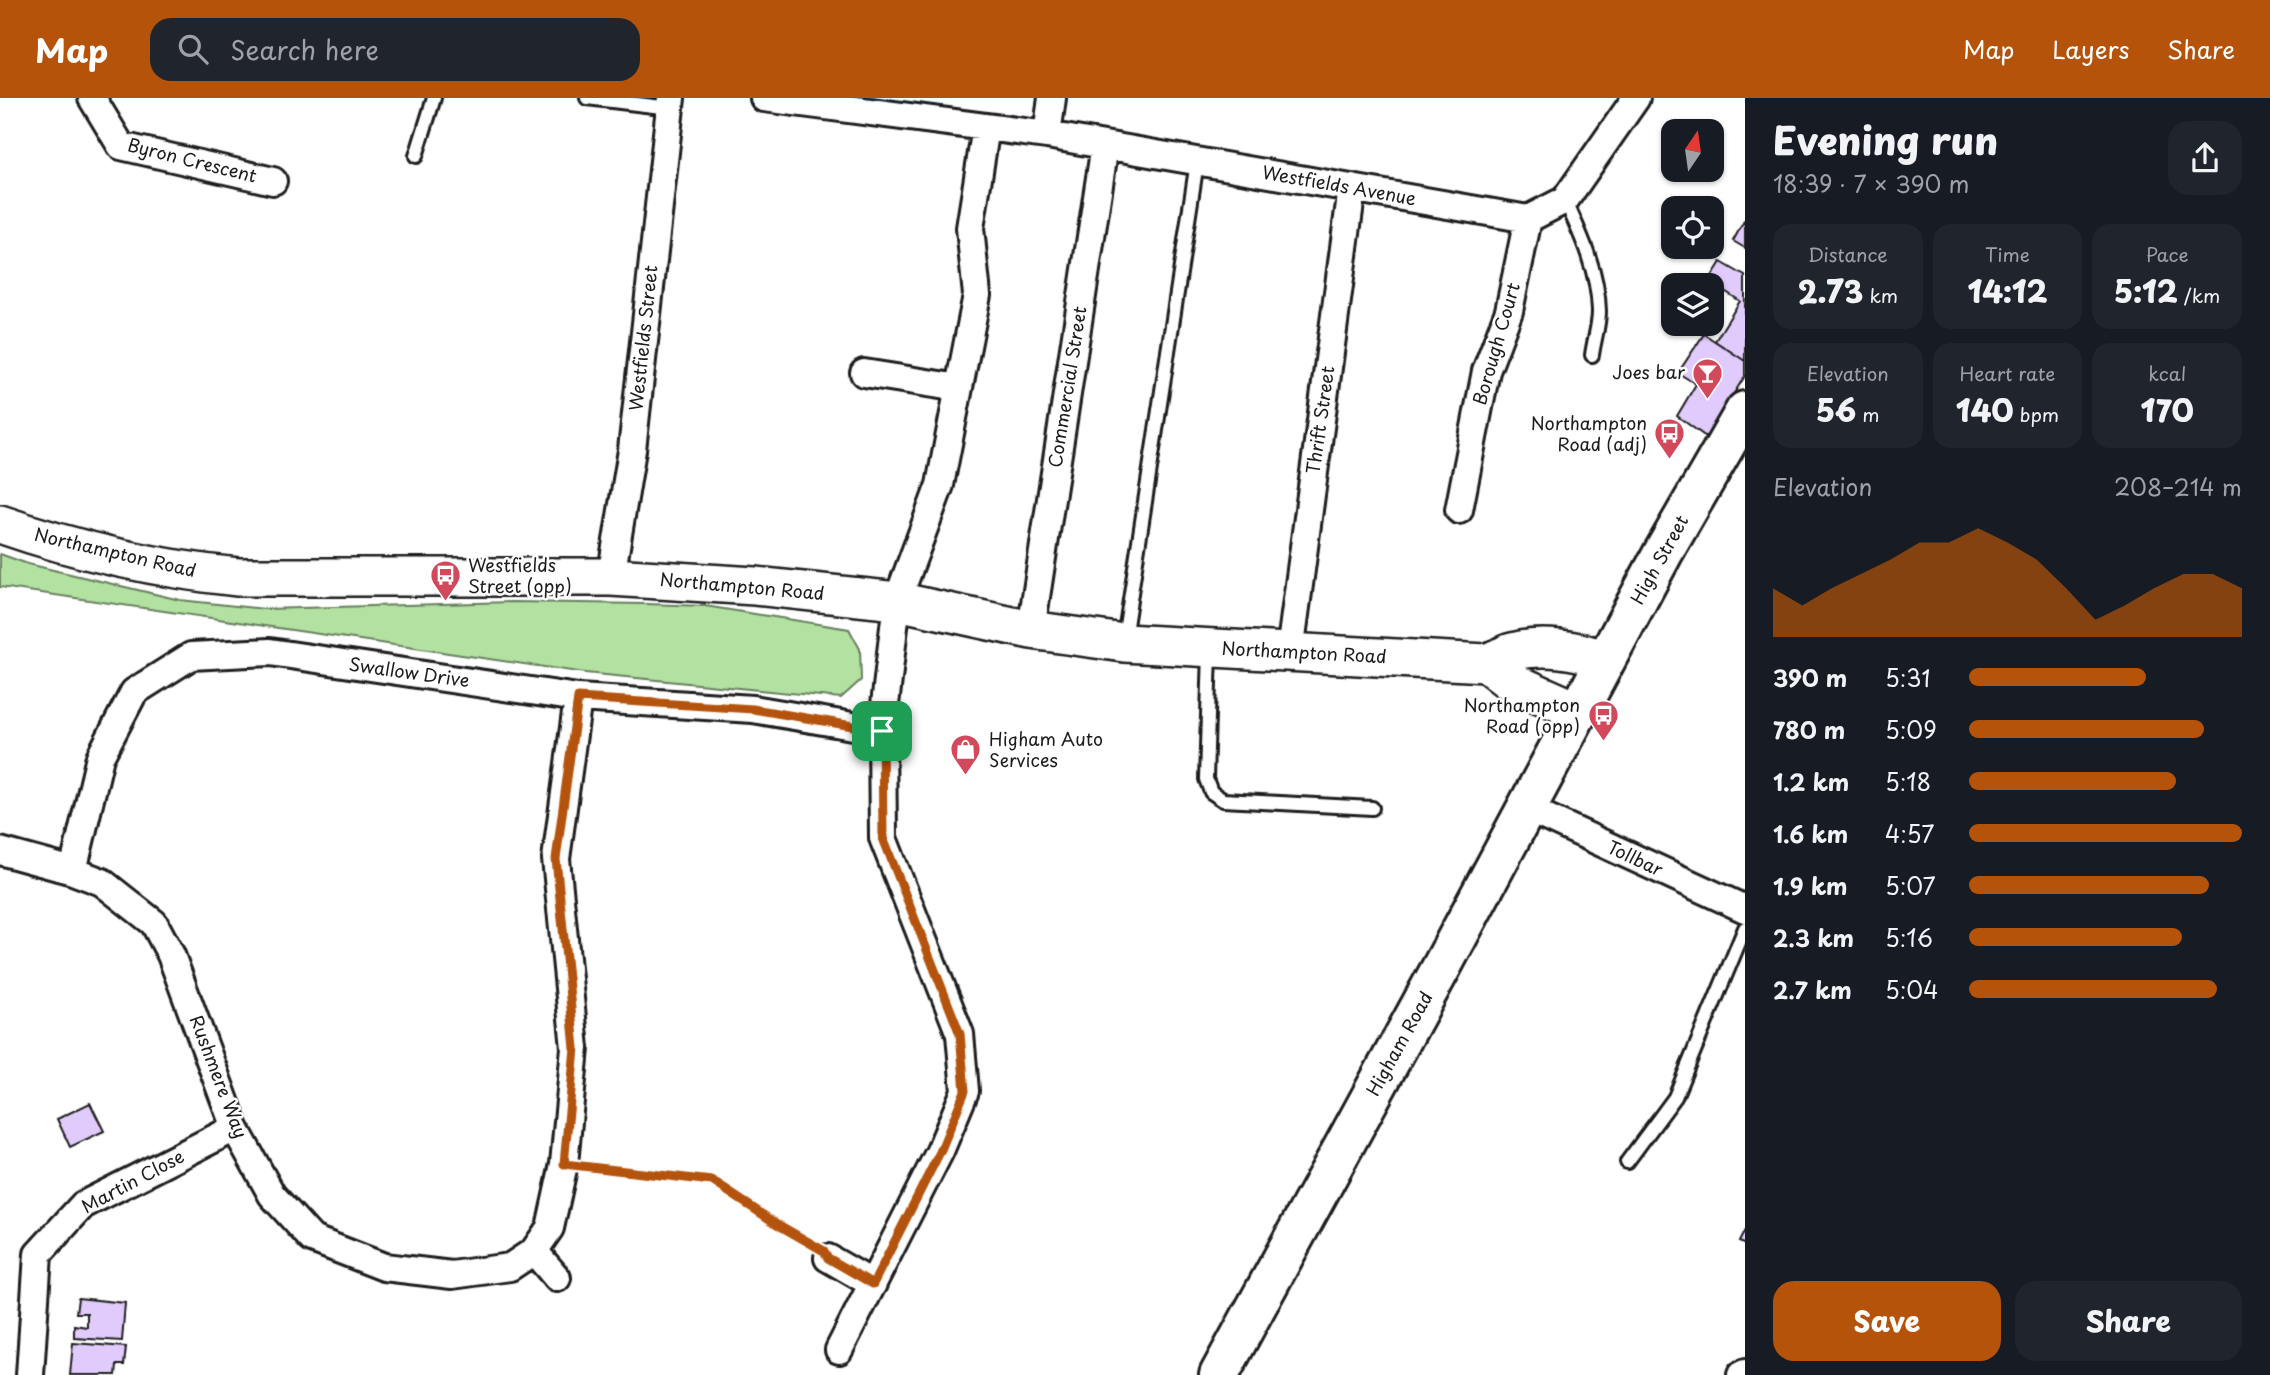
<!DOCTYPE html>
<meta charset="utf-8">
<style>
:root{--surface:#171b24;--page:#20242c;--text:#f1f3f6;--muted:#9ea1a6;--accent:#b45309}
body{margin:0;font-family:"Playpen Sans",sans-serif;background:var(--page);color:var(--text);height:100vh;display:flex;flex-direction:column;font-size:26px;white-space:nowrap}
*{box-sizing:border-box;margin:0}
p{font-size:23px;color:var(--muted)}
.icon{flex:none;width:38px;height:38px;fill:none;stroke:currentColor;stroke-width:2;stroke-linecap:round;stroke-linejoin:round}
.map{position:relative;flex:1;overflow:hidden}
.side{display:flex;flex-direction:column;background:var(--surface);width:525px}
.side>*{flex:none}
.needle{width:46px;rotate:13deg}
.buttons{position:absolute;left:1661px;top:21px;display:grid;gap:14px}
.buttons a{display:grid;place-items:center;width:63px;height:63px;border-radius:14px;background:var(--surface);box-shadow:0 2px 5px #0004;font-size:35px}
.pin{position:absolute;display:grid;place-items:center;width:60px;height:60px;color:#fff;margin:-30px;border-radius:14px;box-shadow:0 4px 10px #0006}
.round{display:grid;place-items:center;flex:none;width:74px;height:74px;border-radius:21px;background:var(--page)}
.head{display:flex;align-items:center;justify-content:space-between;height:119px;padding:0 28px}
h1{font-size:38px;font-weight:800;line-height:52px}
.stats{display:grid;grid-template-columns:repeat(3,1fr);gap:10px;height:119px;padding:7px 28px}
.stats div{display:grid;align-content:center;border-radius:18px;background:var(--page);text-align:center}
.stats b{font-size:30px;font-weight:800}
.stats small{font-size:19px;font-weight:400}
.stats p{font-size:19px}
.chart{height:196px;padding:14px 28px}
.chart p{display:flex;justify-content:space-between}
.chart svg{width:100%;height:126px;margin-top:7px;fill:var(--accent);opacity:.7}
.cta{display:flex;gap:14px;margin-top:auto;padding:14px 28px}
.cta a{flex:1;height:80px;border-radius:21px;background:var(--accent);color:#fff;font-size:28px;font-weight:800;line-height:80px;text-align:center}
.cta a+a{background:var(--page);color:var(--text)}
ul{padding:0 28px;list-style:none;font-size:23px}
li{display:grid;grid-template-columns:112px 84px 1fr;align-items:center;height:52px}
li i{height:18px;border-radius:9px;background:var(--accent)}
header{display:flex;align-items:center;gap:42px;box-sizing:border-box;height:98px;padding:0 35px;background:var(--accent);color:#fff}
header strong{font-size:33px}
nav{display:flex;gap:38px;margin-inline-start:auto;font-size:24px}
.search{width:490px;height:63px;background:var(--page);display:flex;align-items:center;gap:18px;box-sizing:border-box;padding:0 24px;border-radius:21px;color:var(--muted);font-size:26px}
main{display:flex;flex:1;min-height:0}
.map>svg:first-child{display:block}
</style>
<header>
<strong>Map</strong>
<div class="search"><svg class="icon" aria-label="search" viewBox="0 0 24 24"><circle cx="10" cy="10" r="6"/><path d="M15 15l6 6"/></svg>Search here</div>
<nav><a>Map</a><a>Layers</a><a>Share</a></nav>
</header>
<main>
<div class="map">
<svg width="1745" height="1277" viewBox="0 0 1745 1277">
<rect width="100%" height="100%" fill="#fff"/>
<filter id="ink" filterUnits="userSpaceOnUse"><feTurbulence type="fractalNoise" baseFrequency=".0143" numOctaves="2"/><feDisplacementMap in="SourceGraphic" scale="14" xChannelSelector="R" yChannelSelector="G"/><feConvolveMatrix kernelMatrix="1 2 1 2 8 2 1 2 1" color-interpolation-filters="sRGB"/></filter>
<g filter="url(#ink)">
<path fill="#b2e1a1" stroke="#677e5e" stroke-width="2" d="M0,456l28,10 152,36 85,9 247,-7 134,2 59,2 144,23 11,20 1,31 -20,18 -256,-25 -585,-86z"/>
<path fill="#e1cbfc" stroke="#1c1c1c" stroke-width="2" d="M1744,123l1,1v26l-12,-7z
M1721,164l24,14v85l-30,-20 25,-40 -31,-20z
M1704,236l41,27v15l-39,61 -29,-21 19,-32 -18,-11z
M90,1005l14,28 -34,16 -13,-28z
M1745,1132v15l-6,-3z
M78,1200l47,5 -3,38 -48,-3v-13l13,2v-14h-11z
M73,1245l53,4 -2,18h-7l-1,10h-46z"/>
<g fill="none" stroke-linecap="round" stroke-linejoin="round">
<defs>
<path id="lane" d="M587,0l83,10
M416,58l18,-58
M1565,102c16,35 33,71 34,111 0,15 -5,29 -7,44
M1124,541l73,-477
M1210,554l-4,127 5,13 12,8 149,8
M1627,1064l48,-65 70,-169"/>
<path id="street" d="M92,0l29,48 152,35
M764,0l283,37 481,84 37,-19 71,-102
M1047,37l5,-37
M864,275l95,15
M1459,412l27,-139 23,-60 19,-92
M611,479l21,-127 39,-352
M1031,532l74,-485
M1290,554l62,-464
M1526,710l219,101
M0,753l73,20 29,11 52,41 17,32 64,173 37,67 40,44 72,28 68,8 58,-8 24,-16 16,-23 14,-64 11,-116 -19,-189 22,-161
M73,773l27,-114 34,-65 57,-36 79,-4 308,46 175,11 129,22
M534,1153l23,27
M828,1160l45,26
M839,1252l101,-199 25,-60 -5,-57 -77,-196 -1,-107 15,-130 43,-116 37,-190 -7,-67 16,-101
M30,1277l8,-121 45,-49 152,-77
M1741,1277l4,-2"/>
<path id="secondary" d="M0,426c78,27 157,45 238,53h373l144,9 142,15 134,29 93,13 362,20c9,-3 17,-8 26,-11 29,-8 66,-3 93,8
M1486,565l22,17 70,31"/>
<path id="primary" d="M1219,1277l222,-407 222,-415 82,-142"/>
</defs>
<use href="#lane" stroke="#1c1c1c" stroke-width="18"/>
<use href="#street" stroke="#1c1c1c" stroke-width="32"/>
<use href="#secondary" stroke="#1c1c1c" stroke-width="42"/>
<use href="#primary" stroke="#1c1c1c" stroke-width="44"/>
<path stroke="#1c1c1c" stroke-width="4.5" stroke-dasharray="7 5" stroke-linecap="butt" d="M591,1070l121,13 97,61"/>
<use href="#lane" stroke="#fff" stroke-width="12"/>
<use href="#street" stroke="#fff" stroke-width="26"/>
<use href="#secondary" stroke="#fff" stroke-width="37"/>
<use href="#primary" stroke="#fff" stroke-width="38"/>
</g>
</g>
<g fill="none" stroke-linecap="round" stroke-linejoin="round" filter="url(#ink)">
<defs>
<path id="route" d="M578,600l175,11 129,22 1,107 77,196 5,57 -25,61 -67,132 -45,-26 -4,-7 -47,-27 -65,-43 -148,-17 11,-116 -19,-189z"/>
</defs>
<use href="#route" stroke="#fff" stroke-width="14"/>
<use href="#route" stroke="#b45309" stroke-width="9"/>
</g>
<defs>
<symbol id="bar-pin" viewBox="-11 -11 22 30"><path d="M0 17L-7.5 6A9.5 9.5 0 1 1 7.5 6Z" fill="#d1495b" stroke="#fff"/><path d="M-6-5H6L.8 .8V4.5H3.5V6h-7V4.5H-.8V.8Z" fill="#fff"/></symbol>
<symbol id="bus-pin" viewBox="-11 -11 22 30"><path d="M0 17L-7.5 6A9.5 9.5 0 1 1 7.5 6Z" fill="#d1495b" stroke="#fff"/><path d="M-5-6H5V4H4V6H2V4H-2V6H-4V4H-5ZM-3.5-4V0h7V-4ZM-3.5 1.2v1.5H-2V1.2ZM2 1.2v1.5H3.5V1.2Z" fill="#fff"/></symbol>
<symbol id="shop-pin" viewBox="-11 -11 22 30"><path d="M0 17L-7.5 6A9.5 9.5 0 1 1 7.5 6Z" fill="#d1495b" stroke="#fff"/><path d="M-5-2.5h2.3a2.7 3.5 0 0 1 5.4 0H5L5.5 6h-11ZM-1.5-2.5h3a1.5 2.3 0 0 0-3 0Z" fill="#fff"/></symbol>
</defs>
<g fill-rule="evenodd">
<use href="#bar-pin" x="1690" y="258" width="35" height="47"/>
<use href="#bus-pin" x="1652" y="318" width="35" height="47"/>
<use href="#bus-pin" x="428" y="460" width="35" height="47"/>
<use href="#bus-pin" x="1586" y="600" width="35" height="47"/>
<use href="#shop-pin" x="948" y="634" width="35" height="47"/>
</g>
<g text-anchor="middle" stroke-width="5" stroke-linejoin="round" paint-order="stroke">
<g font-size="18" fill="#1c1c1c" stroke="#fff">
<text transform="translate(192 63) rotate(14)" y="6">Byron Crescent</text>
<text transform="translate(1339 88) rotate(10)" y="6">Westfields Avenue</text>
<text transform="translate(644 240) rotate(-84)" y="6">Westfields Street</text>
<text transform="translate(1497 246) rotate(-74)" y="6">Borough Court</text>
<text transform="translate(1068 289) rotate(-81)" y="6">Commercial Street</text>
<text transform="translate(1321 322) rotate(-82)" y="6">Thrift Street</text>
<text transform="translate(115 455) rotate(13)" y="6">Northampton Road</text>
<text transform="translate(1660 462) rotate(-61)" y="6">High Street</text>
<text transform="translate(742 489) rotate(5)" y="6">Northampton Road</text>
<text transform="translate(1304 555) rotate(3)" y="6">Northampton Road</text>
<text transform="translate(409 575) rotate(8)" y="6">Swallow Drive</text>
<text transform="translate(1635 761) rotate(25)" y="6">Tollbar</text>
<text transform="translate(1400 946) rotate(-61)" y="6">Higham Road</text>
<text transform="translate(218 979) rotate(69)" y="6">Rushmere Way</text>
<text transform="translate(133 1084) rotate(-28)" y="6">Martin Close</text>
</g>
<g font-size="18" fill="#1c1c1c" stroke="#fff" text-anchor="end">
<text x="1685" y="281">Joes bar</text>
<text x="1647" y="332">Northampton<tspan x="1647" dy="21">Road (adj)</tspan></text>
<text x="468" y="474" text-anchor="start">Westfields<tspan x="468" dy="21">Street (opp)</tspan></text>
<text x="1580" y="614">Northampton<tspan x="1580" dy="21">Road (opp)</tspan></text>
<text x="989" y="648" text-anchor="start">Higham Auto<tspan x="989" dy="21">Services</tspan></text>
</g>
</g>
</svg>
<div class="buttons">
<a><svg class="needle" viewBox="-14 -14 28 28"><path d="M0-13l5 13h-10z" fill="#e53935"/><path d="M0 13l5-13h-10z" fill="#9ea1a6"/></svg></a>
<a><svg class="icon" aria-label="locate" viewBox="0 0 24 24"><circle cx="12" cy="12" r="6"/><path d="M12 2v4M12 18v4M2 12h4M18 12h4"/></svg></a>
<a><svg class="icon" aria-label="layers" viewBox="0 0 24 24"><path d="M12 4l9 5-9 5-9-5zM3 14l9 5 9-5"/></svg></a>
</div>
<div class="pin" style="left:882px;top:633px;background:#1e9e55"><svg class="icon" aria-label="arrive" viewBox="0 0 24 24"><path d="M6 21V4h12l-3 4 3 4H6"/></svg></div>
</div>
<section class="side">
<div class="head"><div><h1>Evening run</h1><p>18:39 · 7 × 390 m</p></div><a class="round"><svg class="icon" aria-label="share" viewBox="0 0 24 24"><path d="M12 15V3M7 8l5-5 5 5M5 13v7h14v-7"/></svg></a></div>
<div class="stats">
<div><p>Distance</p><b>2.73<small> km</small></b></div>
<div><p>Time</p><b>14:12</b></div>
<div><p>Pace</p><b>5:12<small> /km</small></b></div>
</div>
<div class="stats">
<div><p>Elevation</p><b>56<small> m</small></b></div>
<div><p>Heart rate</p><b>140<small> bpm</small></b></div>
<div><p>kcal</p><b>170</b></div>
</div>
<div class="chart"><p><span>Elevation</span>208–214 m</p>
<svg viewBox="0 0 160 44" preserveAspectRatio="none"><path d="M0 44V27L10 33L20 27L30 22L40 17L50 11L60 11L70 6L80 11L90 17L100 27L110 38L120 33L130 27L140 22L150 22L160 27V44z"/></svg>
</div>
<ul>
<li><b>390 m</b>5:31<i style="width:65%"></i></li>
<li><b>780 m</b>5:09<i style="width:86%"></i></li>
<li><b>1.2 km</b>5:18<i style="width:76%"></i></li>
<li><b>1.6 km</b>4:57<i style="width:100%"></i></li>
<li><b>1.9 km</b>5:07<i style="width:88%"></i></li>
<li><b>2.3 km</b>5:16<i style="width:78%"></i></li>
<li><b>2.7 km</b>5:04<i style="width:91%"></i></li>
</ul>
<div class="cta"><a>Save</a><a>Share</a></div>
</section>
</main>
